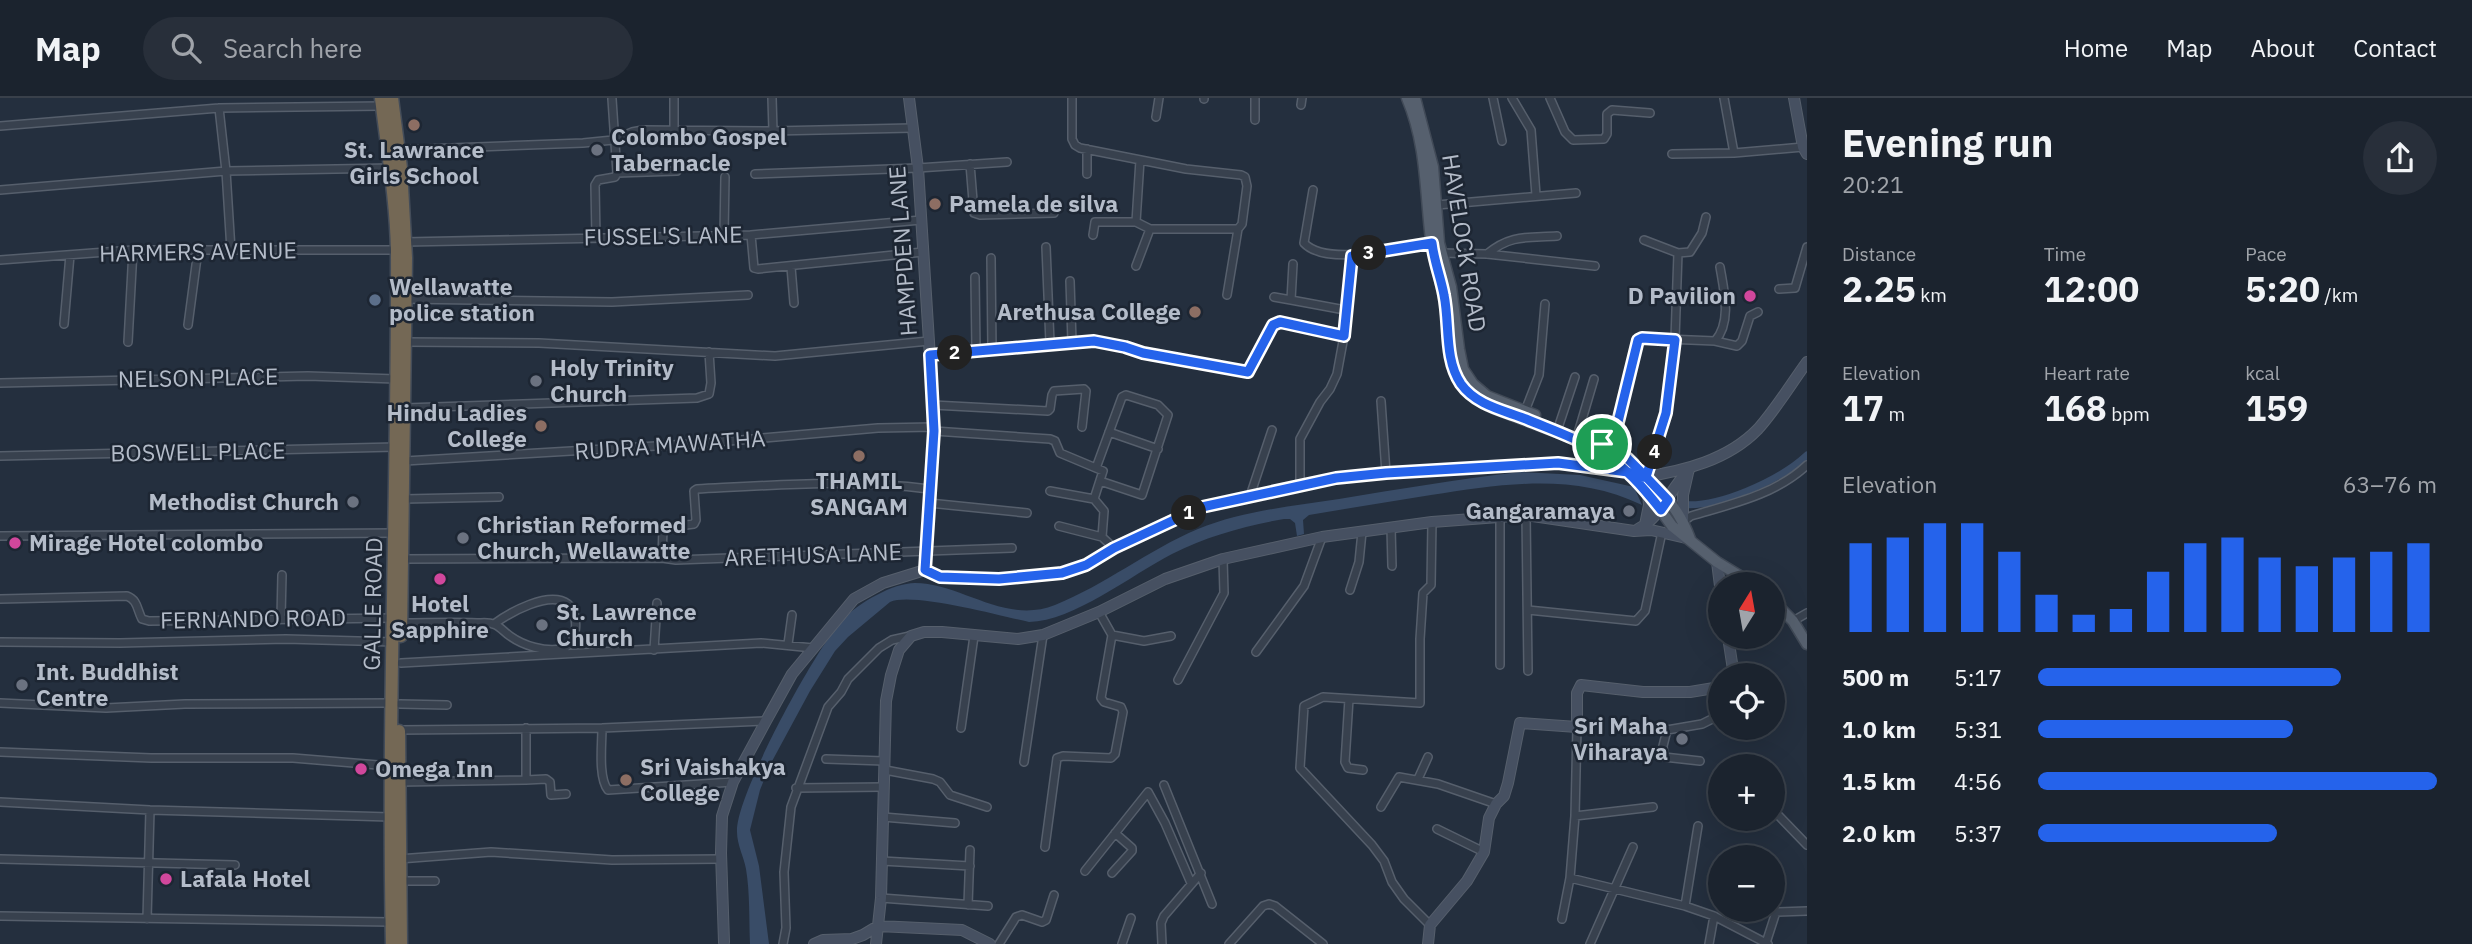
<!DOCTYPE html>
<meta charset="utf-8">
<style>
:root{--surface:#1b232e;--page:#282f3a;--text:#f1f3f6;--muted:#a0a4aa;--line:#39404a;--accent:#2563eb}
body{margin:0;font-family:"IBM Plex Sans",sans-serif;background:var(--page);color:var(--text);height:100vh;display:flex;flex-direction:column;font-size:26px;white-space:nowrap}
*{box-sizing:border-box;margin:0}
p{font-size:23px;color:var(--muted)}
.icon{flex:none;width:38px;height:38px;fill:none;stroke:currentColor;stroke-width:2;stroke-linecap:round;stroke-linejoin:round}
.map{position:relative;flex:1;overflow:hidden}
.side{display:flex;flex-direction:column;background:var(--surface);width:665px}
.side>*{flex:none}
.needle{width:46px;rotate:11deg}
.fabs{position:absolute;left:1708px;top:474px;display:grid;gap:14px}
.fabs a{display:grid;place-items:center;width:77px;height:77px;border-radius:50%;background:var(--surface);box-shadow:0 7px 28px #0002,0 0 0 2px var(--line);font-size:35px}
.pin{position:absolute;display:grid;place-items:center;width:60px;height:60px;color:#fff;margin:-30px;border:4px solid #fff;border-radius:50%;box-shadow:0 2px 7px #0007}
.km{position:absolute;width:35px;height:35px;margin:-18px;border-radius:50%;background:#222;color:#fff;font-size:19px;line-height:35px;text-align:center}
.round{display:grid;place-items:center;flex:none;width:74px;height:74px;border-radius:37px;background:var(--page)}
.head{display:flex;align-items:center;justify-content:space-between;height:119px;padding:0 35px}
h1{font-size:38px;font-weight:700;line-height:52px}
.metrics{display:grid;grid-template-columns:repeat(3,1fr);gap:10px;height:119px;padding:7px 35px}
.metrics div{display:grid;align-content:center}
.metrics b{font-size:35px;font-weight:700}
.metrics small{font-size:19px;font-weight:400}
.metrics p{font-size:19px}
.chart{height:196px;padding:14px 35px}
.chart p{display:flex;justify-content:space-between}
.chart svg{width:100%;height:126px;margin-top:7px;stroke:var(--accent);stroke-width:6}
ul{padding:0 35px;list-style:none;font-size:23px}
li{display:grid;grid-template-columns:112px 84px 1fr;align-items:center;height:52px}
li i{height:18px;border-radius:9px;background:var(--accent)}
header{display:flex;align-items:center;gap:42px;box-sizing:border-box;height:98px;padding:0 35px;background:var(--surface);border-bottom:2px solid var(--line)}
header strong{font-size:33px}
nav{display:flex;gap:38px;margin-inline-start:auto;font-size:24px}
.search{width:490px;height:63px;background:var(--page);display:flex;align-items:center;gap:18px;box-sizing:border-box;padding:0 24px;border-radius:38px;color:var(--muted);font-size:26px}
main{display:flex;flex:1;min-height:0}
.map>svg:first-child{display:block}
</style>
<header>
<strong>Map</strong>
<div class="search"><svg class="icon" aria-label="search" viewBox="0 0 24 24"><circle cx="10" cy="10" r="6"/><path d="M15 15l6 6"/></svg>Search here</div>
<nav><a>Home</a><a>Map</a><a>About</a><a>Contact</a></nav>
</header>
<main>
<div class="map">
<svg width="1807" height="846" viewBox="0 0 1807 846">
<rect width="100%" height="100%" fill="#242f3e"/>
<path fill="#394c67" d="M1520,374l60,3 54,12 8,18c-69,-33 -138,-21 -211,-10 -41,7 -82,13 -122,20l-6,5 1,14 -7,2 -2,-13 -5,-4h-6c-40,7 -76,17 -112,35 -41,21 -98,67 -143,68 -29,-6 -116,-30 -139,-20l-42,35 -13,14 -25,40 -40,74 -10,25 -10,40 9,36 10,78h-19c-1,-25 0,-51 -4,-75 -2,-12 -9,-24 -9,-37 -2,-36 80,-186 107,-214 15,-15 49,-35 71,-35 46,0 90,42 140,22 50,-20 93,-55 143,-76 44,-18 94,-23 141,-30 60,-10 120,-20 181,-27z"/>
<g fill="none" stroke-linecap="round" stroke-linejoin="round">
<path stroke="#394c67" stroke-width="7" d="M1679,406c37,6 101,-24 128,-49"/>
<defs>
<path id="street" d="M772,0l1,33
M1072,0v41l3,6 5,3 106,21 55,6 4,2 2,9 -5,38 -4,5 -11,66
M1493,0l9,43
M1512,0l19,32 5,65
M1550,0l15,34 8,8 31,-1 3,-5v-20l5,-4 38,3
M1724,0l10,55
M1204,1v-1
M1301,7l1,-7
M219,10l7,63 5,79
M1156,19l3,-19
M1255,22v-22
M0,28l219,-18 163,-2
M674,32v-32
M399,52l184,-7 30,-3 19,-8 11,-2 130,1 139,-3
M1672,56l62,-1 69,-6
M970,66l4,49 6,2 74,-2
M617,75l60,-2
M755,76l163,-6 89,-6
M1087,76v-25
M0,92l226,-19 165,-3
M1313,92l-9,53c22,24 97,5 128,0
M1437,107l139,-12
M1136,124l4,-62
M724,137l1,-58
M751,137l3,33 4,1 165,-17
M1093,137l2,-13h41l14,7h88
M596,140l-1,-53 3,-5 17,-3 2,-4 -5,-74
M1644,142l34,13 12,-1 12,-19 4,-16
M405,144l346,-7 170,-15
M1046,149l4,96
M1441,155l46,1 108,12
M1487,156c24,-20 41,-16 70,-18
M991,160l1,91
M0,162l133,-10h264
M1293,166l-2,36 54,10
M1136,168l14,-37
M791,169l3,36
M975,179l1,74
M1070,183l2,61
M1779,191l16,-1 12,-41
M1274,199l17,3
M403,201l209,3 136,-7
M64,226l6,-69
M188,227l10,-75
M1715,243c17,-19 9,-50 5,-74
M128,244l5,-92
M405,244l134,1 236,13 154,-15
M930,257l120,-12 44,-2 31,6 18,6 105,19 25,-47 7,-3 64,14
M0,285l308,-7 88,3
M1381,303l5,72
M933,307l115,6 2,-2 2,-14 2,-4 30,-2 2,2 -4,36
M405,310l292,-10 12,-4 2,-11 -2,-31
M1525,313l14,-36 6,-71
M1559,327l16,-48
M934,333l116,8 5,2 5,12 43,18 -9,28 10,12 -2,26 12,11
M1109,334l49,17
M1578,335l16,-54
M1602,346l16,-22 20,-82 4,-2 73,3 22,5 5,-5 8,-25 8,-4
M0,358l396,-9
M405,363l301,-18 172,-15 56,-1
M1096,370l26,-71 4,-2 32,10 10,10 -26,80 -42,-14
M1646,379l20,-64 9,-74 3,-86
M1300,386v-45l20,-37 10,-13 7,-15 7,-38 8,-80
M1050,393l44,8
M1250,398l22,-66
M404,401l95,-2
M929,405l98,10
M1526,417l2,156
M1684,423l7,-5c40,-12 84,-21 116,-51
M1059,428l43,11
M1391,429l1,39
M0,438l395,-3
M662,460l1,-30 31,-4 2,-4 -2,-29 3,-2c78,-4 155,-10 232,0
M404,461l258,-1 14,2 336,-12
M925,472l15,7 59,2 63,-6 24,-8 28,-17 88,-41 134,-29 50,-5 172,-10 66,8
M1350,492l9,-28 3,-30
M0,501l127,-3c11,4 10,14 15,23l7,2 245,-3
M1528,512l108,11 9,-10 17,-79
M281,520l1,-43
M1793,523l14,-8
M402,525c25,0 50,-1 75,0 5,0 12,-1 16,1 6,1 12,9 17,12 14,10 35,16 51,13 17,-3 19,-35 7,-45 -19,-14 -59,9 -74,20
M1112,537l32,6 27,-5
M0,544l120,1 166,-4 108,3
M788,546l4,-29
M654,552l3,-47
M1256,554l48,-66 18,-49
M401,565l360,-20 52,5
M1500,567v-148
M1178,582l46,-87 -1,-34
M1349,601l-4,63 3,6 15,2
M0,605l106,5 79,-4 207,-1
M400,606l47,1
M1577,629l-2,89 -5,62 115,28 29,10 54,28
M602,630c0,16 -4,50 6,62l125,-8
M961,630l13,-92
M399,632l203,-2 164,-7
M0,654l151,6h142l97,8
M826,661l58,2
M1700,663l-36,-4 -1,-11 4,-16 35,-6 18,-9
M1024,664l19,-127
M885,672l48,9 7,3 10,13 37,12
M1418,681l10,-22
M526,682l20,-1 4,3 1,13 15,-1
M399,684l127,-2v-52
M1164,687l48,119
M796,690l88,-1
M0,704l150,8 240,7
M1381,709l18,-30 39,7 58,20
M1773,715l5,2 29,30
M1575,718l78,-9
M883,719l72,6
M1437,731l47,23
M1045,749l12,-89 6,-2 48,2 4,-4 8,-42 -2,-5 -17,-5 -3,-4 11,-63 -13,-23
M0,761l235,6
M399,761l92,-7 121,8 109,-1
M882,763l88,5
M1085,773l63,-79 17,31 26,60
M1112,775l20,-22v-3l-17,-15
M401,783h34
M881,800l107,8
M968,807l2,-55
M1685,808l13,-80
M0,818l391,6
M147,821l3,-109
M1562,821l8,-41
M1430,827l-26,-26 -12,-17 -8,-21 -12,-16 -72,-77 4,-62 19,-9 97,6v-64l3,-46 8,-8 1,-63
M1766,845l10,-31 31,-1
M783,846l3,-16 -2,-56 7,-65 37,-100 13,-15 7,-13 31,-31 13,-8 18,-4
M999,846l17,-27 6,-2 20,7 4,-2 8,-25
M1122,846l9,-26
M1162,846l-1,-21 3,-7 37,-43
M1229,846l34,-38 6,-2 6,2 48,38
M1590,846l43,-97
M1709,846l5,-28"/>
<path id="secondary" d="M1794,0l9,49 4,7
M1643,379c41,-6 85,-17 115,-48 18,-20 33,-45 49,-67
M1683,422v-25l5,-22
M1645,427l4,-20 -1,-13
M1638,431c25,-13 31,-40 51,-59
M1717,464l3,24
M1728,539l6,39
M724,844l-3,-89 1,-37 11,-34 33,-61 26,-47 62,-75 29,-16 42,-13 9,-139 -1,-26 -15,-237 -9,-70
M814,846l9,-4 29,-1 11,-4 15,-9 84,4 28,14
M876,846l5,-46 5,-197 5,-26 8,-25 12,-14 13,-4h18l76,7 25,-4 56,-23 66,-33 58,-20 99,-22 110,-15 94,-7 108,16 17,-1 35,8
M1428,846l2,-19 37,-44 17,-29 5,-34 7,-14 8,-8 4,-13 12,-60 57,4v-34l4,-8 62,7h47l30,-5"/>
<path id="primary" d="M1407,0c20,47 18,94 24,142 4,25 13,49 16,74 3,21 1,43 10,63 8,14 22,24 36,31l82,31 40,22 30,27 27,38 45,36 36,22
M1415,0l18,69 6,76 12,44 8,62 4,20 10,15 14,12 48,19
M1591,341c42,21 83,55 99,100
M1773,503l20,20 14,23"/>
<path id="highway" d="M381,0c6,51 15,101 16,153 1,231 -10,462 -5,693
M392,0l9,70 5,90 -5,378
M399,633l2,213"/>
</defs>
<use href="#street" stroke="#565f6c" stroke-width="10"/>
<use href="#secondary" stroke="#565f6c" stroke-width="12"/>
<use href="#primary" stroke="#414a57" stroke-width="13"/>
<use href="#highway" stroke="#434c59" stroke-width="15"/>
<use href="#street" stroke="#38414e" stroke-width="7"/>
<use href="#secondary" stroke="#465061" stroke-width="10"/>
<use href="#primary" stroke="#56606e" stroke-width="10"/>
<use href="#highway" stroke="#746855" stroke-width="12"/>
</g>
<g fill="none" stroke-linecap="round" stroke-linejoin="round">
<defs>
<path id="route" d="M1602,346l25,14 19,19 -11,1 -7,-6 -70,-9 -172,10 -50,5 -134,29 -88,41 -28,17 -24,8 -63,6 -59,-2 -15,-7 9,-139 -4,-76 164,-14 31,6 18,6 105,19 25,-47 7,-3 64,14 8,-80 80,-13c2,18 9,35 12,52 6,29 0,64 17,89 15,21 42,26 65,35 24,10 50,19 73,32 26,15 44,36 62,59l7,-10 -22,-23 20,-64 9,-73 -33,-2 -4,2 -20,82 -16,22"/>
</defs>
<use href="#route" stroke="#fff" stroke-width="14"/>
<use href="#route" stroke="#2563eb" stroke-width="9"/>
</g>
<g fill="#8d6e63" stroke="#1d2633" stroke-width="2.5">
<circle cx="414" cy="27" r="7"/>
<circle cx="935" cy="106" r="7"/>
<circle cx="1195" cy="214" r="7"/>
<circle cx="541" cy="328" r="7"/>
<circle cx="859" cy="358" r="7"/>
<circle cx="626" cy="682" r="7"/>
</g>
<g fill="#6b7280" stroke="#1d2633" stroke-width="2.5">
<circle cx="597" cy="52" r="7"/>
<circle cx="536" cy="283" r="7"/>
<circle cx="353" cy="404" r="7"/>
<circle cx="1629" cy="413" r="7"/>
<circle cx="463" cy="440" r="7"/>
<circle cx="542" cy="527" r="7"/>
<circle cx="22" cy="587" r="7"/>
<circle cx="1682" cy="641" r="7"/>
</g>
<g fill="#d1479c" stroke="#1d2633" stroke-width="2.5">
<circle cx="1750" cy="198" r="7"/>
<circle cx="15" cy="445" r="7"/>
<circle cx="440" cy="481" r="7"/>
<circle cx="361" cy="671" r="7"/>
<circle cx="166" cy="781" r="7"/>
</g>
<circle fill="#5c6f8a" stroke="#1d2633" stroke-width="2.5" cx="375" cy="202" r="7"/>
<g text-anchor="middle" stroke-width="5" stroke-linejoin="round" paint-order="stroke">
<g font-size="23" font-weight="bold" fill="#b4bcc9" stroke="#1d2633" text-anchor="start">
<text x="611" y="47">Colombo Gospel<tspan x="611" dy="26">Tabernacle</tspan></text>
<text x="414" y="60" text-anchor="middle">St. Lawrance<tspan x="414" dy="26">Girls School</tspan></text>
<text x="949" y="114">Pamela de silva</text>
<text x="389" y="197">Wellawatte<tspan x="389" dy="26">police station</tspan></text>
<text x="1736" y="206" text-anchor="end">D Pavilion</text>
<text x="1181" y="222" text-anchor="end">Arethusa College</text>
<text x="550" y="278">Holy Trinity<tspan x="550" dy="26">Church</tspan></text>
<text x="527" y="323" text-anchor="end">Hindu Ladies<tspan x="527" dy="26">College</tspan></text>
<text x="859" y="391" text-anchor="middle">THAMIL<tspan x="859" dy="26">SANGAM</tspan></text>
<text x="339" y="412" text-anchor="end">Methodist Church</text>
<text x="1615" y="421" text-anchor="end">Gangaramaya</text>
<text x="477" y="435">Christian Reformed<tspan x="477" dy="26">Church, Wellawatte</tspan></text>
<text x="29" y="453">Mirage Hotel colombo</text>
<text x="440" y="514" text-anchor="middle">Hotel<tspan x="440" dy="26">Sapphire</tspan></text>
<text x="556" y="522">St. Lawrence<tspan x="556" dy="26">Church</tspan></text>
<text x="36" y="582">Int. Buddhist<tspan x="36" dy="26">Centre</tspan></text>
<text x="1668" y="636" text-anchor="end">Sri Maha<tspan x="1668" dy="26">Viharaya</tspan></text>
<text x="640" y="677">Sri Vaishakya<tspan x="640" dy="26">College</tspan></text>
<text x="375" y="679">Omega Inn</text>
<text x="180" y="789">Lafala Hotel</text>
</g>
<g font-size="23" fill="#b4bcc9" stroke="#1d2633">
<text transform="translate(663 138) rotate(-1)" y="8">FUSSEL'S LANE</text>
<text transform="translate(1464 145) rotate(81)" y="8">HAVELOCK ROAD</text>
<text transform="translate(903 153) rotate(-94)" y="8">HAMPDEN LANE</text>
<text transform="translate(198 154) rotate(-1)" y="8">HARMERS AVENUE</text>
<text transform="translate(198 280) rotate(-1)" y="8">NELSON PLACE</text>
<text transform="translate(670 347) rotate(-4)" y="8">RUDRA MAWATHA</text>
<text transform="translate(198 354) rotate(-1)" y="8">BOSWELL PLACE</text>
<text transform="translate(813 457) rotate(-2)" y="8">ARETHUSA LANE</text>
<text transform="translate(373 506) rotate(-89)" y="8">GALLE ROAD</text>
<text transform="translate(253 521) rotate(-1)" y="8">FERNANDO ROAD</text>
</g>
</g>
</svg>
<div class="fabs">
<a><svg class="needle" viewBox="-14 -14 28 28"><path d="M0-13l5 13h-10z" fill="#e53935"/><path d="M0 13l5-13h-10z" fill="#a0a4aa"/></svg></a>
<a><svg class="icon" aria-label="locate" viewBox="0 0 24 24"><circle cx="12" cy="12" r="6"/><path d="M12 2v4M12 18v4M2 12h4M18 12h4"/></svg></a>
<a>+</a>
<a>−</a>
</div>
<div class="pin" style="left:1602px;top:346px;background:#1e9e55"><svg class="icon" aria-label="arrive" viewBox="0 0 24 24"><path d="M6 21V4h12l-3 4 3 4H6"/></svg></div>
<b class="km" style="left:1189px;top:415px">1</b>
<b class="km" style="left:955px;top:255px">2</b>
<b class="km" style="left:1369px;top:155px">3</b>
<b class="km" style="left:1655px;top:354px">4</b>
</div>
<section class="side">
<div class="head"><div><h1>Evening run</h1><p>20:21</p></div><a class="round"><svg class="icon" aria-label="share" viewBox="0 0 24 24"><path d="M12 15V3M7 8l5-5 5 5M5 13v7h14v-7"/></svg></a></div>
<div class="metrics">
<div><p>Distance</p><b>2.25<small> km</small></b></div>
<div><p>Time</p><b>12:00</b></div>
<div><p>Pace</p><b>5:20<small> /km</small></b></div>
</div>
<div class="metrics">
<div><p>Elevation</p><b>17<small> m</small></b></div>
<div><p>Heart rate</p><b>168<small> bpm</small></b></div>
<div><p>kcal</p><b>159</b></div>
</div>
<div class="chart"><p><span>Elevation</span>63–76 m</p>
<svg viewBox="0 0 160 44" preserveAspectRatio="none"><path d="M5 44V13M15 44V11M25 44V6M35 44V6M45 44V16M55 44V31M65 44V38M75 44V36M85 44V23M95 44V13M105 44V11M115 44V18M125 44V21M135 44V18M145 44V16M155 44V13"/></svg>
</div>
<ul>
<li><b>500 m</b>5:17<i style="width:76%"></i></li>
<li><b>1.0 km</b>5:31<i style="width:64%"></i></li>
<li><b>1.5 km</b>4:56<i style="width:100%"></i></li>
<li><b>2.0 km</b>5:37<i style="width:60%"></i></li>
</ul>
</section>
</main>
